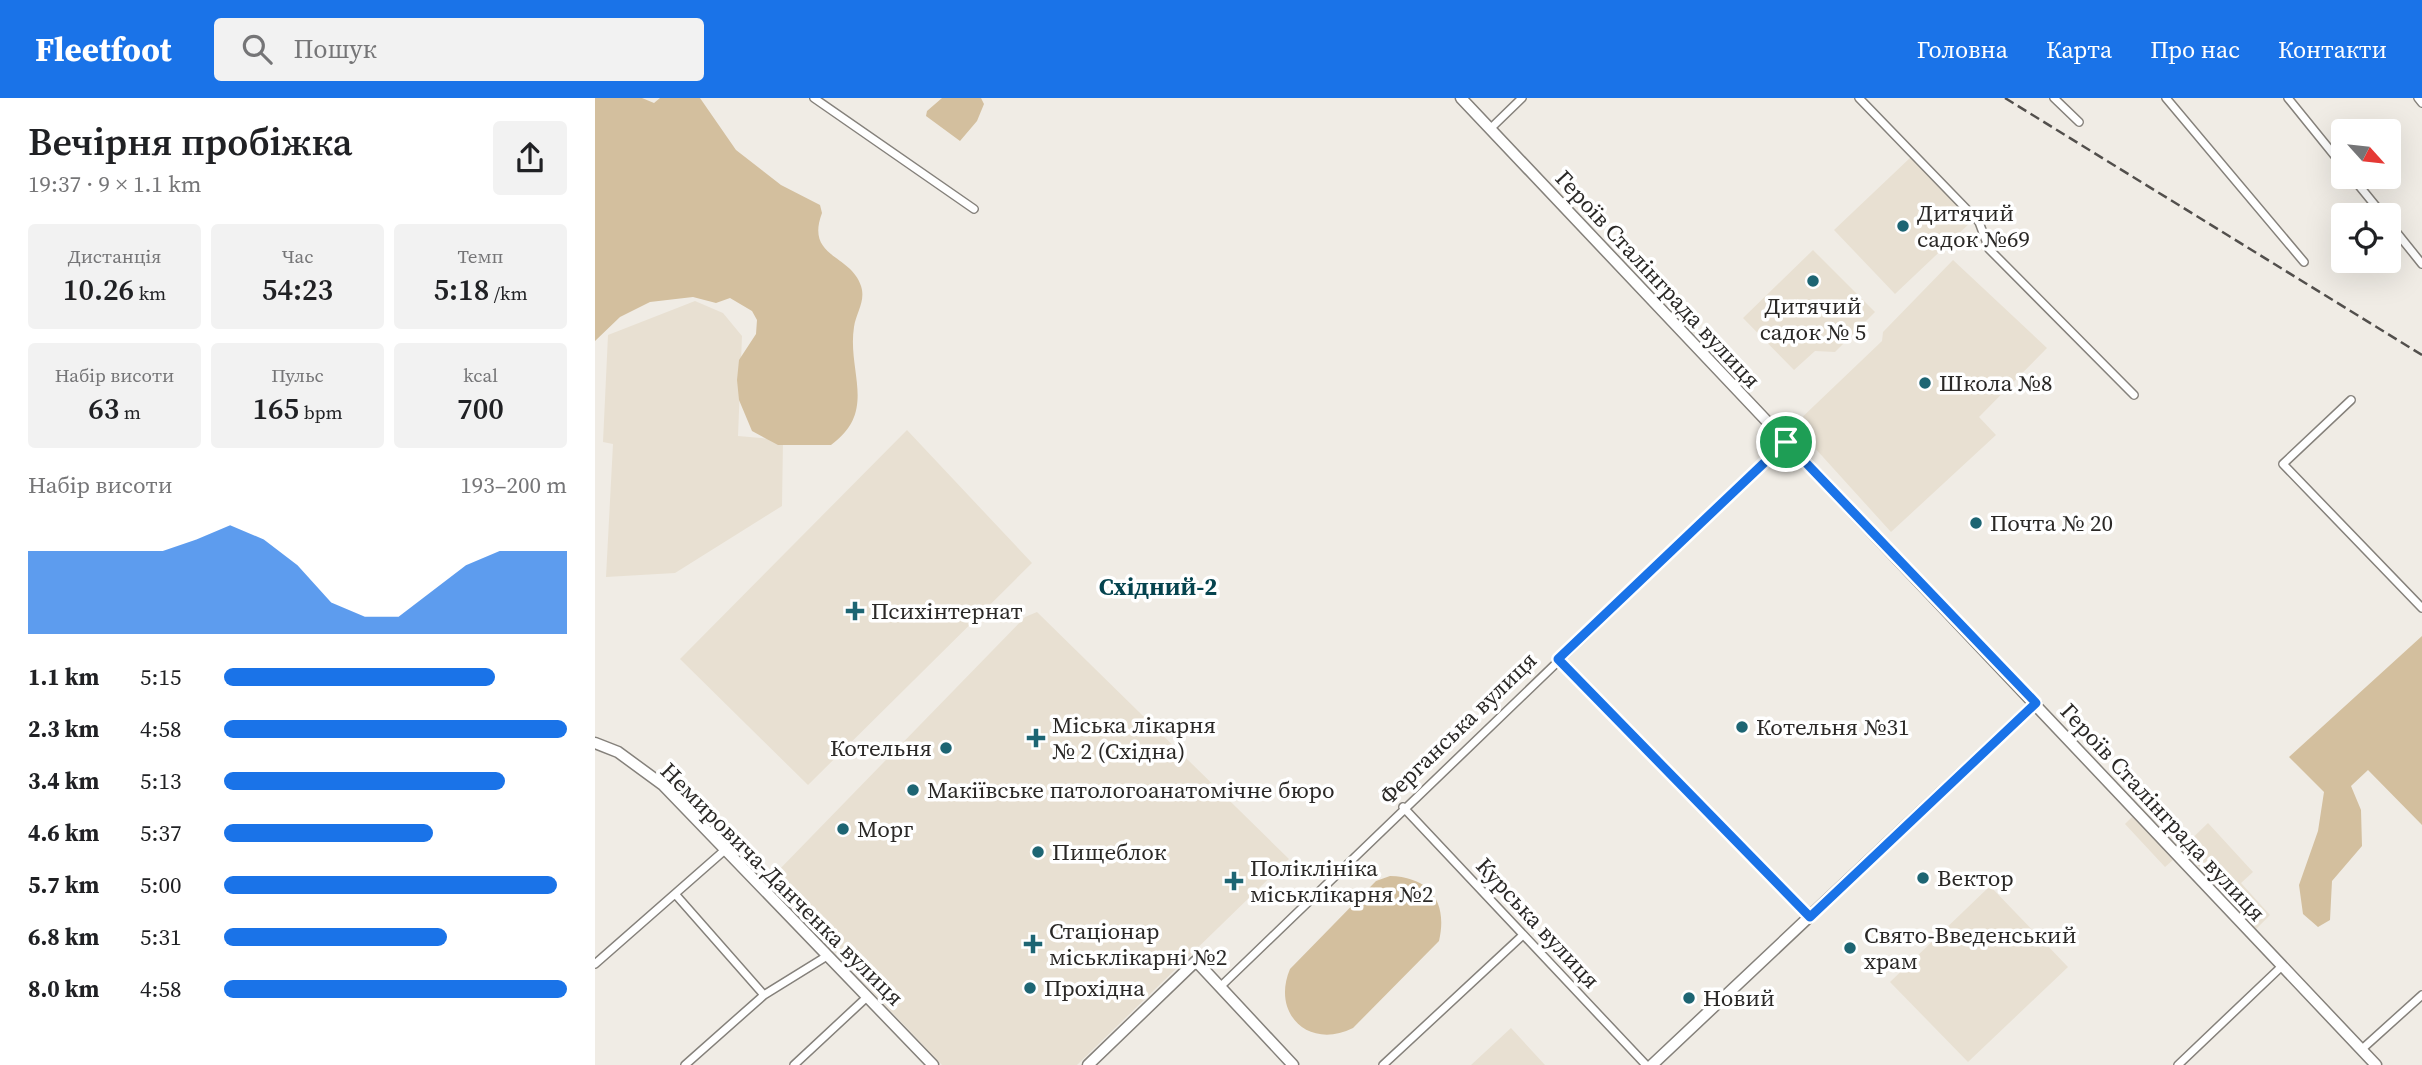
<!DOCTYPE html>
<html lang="uk">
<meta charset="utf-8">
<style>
:root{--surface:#fff;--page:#f2f2f2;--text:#202124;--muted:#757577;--accent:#1a73e8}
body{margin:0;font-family:"Source Serif 4",serif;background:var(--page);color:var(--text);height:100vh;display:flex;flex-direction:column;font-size:26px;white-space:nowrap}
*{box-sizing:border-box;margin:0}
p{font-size:23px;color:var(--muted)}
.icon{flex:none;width:38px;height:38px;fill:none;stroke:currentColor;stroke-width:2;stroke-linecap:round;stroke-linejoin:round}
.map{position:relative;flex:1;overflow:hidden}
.sheet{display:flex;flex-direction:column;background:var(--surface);width:595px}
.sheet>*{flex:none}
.needle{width:46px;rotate:117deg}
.fabs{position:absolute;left:1736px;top:21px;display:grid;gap:14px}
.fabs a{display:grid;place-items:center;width:70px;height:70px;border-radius:7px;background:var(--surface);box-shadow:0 7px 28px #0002;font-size:35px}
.pin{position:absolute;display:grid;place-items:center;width:60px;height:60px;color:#fff;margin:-30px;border:4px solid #fff;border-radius:50%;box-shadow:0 2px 7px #0007}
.round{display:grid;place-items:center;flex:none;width:74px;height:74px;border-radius:7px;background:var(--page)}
.head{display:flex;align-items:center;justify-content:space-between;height:119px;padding:0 28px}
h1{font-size:38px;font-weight:600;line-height:52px}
.figures{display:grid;grid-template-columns:repeat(3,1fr);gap:10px;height:119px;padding:7px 28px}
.figures div{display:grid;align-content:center;border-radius:7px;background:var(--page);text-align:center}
.figures b{font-size:30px;font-weight:600}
.figures small{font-size:19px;font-weight:400}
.figures p{font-size:19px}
.chart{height:196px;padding:14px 28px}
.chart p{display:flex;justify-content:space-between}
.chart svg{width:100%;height:126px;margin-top:7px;fill:var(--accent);opacity:.7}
ul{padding:0 28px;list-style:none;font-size:23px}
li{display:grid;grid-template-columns:112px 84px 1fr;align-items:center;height:52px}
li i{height:18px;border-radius:9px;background:var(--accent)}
header{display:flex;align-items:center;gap:42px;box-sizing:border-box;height:98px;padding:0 35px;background:var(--accent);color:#fff}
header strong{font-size:33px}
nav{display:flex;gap:38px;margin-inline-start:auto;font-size:24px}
.search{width:490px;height:63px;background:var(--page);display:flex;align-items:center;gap:18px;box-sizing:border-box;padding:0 24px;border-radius:7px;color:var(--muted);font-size:26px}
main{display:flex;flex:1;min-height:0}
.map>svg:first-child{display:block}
</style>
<header>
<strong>Fleetfoot</strong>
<div class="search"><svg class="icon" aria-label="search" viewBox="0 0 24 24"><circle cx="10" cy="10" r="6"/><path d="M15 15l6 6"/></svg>Пошук</div>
<nav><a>Головна</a><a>Карта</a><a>Про нас</a><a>Контакти</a></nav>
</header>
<main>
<section class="sheet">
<div class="head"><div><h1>Вечірня пробіжка</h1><p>19:37 · 9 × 1.1 km</p></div><a class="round"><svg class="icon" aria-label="share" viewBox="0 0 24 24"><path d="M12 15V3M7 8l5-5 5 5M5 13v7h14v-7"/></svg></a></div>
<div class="figures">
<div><p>Дистанція</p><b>10.26<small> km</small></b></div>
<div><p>Час</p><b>54:23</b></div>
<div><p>Темп</p><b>5:18<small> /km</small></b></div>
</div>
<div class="figures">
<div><p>Набір висоти</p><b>63<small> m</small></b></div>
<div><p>Пульс</p><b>165<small> bpm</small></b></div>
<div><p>kcal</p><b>700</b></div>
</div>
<div class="chart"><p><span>Набір висоти</span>193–200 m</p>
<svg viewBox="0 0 160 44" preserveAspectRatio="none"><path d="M0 44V15L10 15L20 15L30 15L40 15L50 11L60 6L70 11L80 20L90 33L100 38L110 38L120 29L130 20L140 15L150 15L160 15V44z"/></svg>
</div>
<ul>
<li><b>1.1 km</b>5:15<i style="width:79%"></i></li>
<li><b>2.3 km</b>4:58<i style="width:100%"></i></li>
<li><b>3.4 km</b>5:13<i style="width:82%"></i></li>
<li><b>4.6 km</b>5:37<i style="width:61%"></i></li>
<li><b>5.7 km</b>5:00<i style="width:97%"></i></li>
<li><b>6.8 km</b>5:31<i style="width:65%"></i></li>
<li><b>8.0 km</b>4:58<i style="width:100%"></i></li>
</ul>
</section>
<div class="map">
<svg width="1827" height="967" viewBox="0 0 1827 967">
<rect width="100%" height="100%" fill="#f0ece5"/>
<path fill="#e8e0d2" d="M1316,59l61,64 -77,73 -61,-64z
M1218,152l62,62 -40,40 -20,-1 -21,19 -51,-52z
M1358,162l94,88 -68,69 17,18 -105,97 -97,-107 88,-84 1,-9z
M100,203l28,12 19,23 -4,100 45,4 -1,66 -107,67 -69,4 7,-133 -10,-2 5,-107z
M312,332l125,133 -224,222 -128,-126z
M442,514l252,247 -212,206h-135l-170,-179 3,-12 250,-257z
M1538,718l40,44 -8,7 -40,-43z
M1613,725l45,49 -12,11 29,32 -14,14 -74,-81z
M1395,788l78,81 -100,95 -78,-80z
M916,930l34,37h-74z"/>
<path fill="#d3bf9e" d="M0,0h47l12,5 6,-5h40l36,52 45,35 39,20 2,8c-17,45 29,41 39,73 5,15 -5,27 -7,41 -7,45 24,84 -23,118h-53l-26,-14 -13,-31 -2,-20 2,-20 17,-26 1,-14 -5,-9 -22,-13 -14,5 -23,-6 -43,5 -30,15 -25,24z
M347,0h39l3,6 -7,17 -17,20 -34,-25 1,-5z
M1827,538v189l-54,-55 -17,16 10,24 1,36 -30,35 -2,39 -12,7 -15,-13 -4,-29 19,-54 6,-39 -35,-35z
M795,778c40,1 58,26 49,65l-86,87c-44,22 -82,-14 -63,-59l86,-88z"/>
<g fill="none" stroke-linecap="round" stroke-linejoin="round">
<defs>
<path id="street" d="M219,0l160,111
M1264,0l120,124 10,27 145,146
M1459,0l25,24
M1571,0l138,164
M1693,0l55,68
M1823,0l4,5
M895,31l32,-31
M1757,79l31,38
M1794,125l33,41
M1756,302l-68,64 139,144
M963,561l252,258
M808,709l243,258
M81,797l88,100
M0,866l131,-115
M625,889l566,-545
M1766,952l61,-55
M90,967l79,-70 63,-39
M199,967l73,-68
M788,967l140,-130
M1583,967l103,-98"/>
<path id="secondary" d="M866,0l915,967
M0,645l23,9 45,33 270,280
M493,967l108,-104 97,104
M1057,967l384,-362"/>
</defs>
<use href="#street" stroke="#85817b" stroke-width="10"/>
<use href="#secondary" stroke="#85817b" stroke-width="13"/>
<use href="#street" stroke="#fff" stroke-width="7"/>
<use href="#secondary" stroke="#fff" stroke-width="10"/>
<path stroke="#524f4c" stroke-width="2.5" stroke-dasharray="10 5" stroke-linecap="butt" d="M1410,0l417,257"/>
</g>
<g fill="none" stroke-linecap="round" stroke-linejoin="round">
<defs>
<path id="route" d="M1191,344l250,261 -226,214 -252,-258z"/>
</defs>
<use href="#route" stroke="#fff" stroke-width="14"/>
<use href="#route" stroke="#1a73e8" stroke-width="9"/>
</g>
<g fill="#1d6573" stroke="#fff" stroke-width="2.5">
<circle cx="1308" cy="128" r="7"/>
<circle cx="1218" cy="183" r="7"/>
<circle cx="1330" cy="285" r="7"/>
<circle cx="1381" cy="425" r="7"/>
<path d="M256.5 502.5h7v7h7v7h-7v7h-7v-7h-7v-7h7z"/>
<circle cx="1147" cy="629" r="7"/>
<path d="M437.5 629.5h7v7h7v7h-7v7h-7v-7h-7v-7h7z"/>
<circle cx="351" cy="650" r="7"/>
<circle cx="318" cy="692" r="7"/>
<circle cx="248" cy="731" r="7"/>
<circle cx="443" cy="754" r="7"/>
<circle cx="1328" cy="780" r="7"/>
<path d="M635.5 772.5h7v7h7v7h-7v7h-7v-7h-7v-7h7z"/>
<path d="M434.5 835.5h7v7h7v7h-7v7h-7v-7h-7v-7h7z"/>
<circle cx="1255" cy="850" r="7"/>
<circle cx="435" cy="890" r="7"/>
<circle cx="1094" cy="900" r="7"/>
</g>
<g text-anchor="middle" stroke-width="7" stroke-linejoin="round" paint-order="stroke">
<g font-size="23" fill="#2a2826" stroke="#fff" text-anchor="start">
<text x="1322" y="123">Дитячий<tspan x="1322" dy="26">садок №69</tspan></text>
<text x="1218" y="216" text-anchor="middle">Дитячий<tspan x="1218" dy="26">садок № 5</tspan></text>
<text x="1344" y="293">Школа №8</text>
<text x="1395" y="433">Почта № 20</text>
<text x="276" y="521">Психінтернат</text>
<text x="457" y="635">Міська лікарня<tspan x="457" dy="26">№ 2 (Східна)</tspan></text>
<text x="1161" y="637">Котельня №31</text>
<text x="337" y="658" text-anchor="end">Котельня</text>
<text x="332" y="700">Макіївське патологоанатомічне бюро</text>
<text x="262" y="739">Морг</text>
<text x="457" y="762">Пищеблок</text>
<text x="655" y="778">Поліклініка<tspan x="655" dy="26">міськлікарня №2</tspan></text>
<text x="1342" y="788">Вектор</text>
<text x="454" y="841">Стаціонар<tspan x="454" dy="26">міськлікарні №2</tspan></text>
<text x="1269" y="845">Свято-Введенський<tspan x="1269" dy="26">храм</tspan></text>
<text x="449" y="898">Прохідна</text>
<text x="1108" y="908">Новий</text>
</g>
<g font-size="23" fill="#2a2826" stroke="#fff">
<text transform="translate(1063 181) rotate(47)" y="8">Героїв Сталінграда вулиця</text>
<text transform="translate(863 630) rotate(-44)" y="8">Ферганська вулиця</text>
<text transform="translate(1568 714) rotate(47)" y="8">Героїв Сталінграда вулиця</text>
<text transform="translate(187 786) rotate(45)" y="8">Немировича-Данченка вулиця</text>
<text transform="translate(943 825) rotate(47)" y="8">Курська вулиця</text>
</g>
<g font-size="24" font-weight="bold" fill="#04434e" stroke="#fff">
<text x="563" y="497">Східний-2</text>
</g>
</g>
</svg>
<div class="fabs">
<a><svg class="needle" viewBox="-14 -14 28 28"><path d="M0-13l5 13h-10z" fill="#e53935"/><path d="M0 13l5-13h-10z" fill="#757577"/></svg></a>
<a><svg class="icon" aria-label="locate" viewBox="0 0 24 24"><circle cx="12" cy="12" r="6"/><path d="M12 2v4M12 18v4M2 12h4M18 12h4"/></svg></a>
</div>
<div class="pin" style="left:1191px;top:344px;background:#1e9e55"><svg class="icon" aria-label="arrive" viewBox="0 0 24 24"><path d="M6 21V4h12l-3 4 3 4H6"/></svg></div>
</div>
</main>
